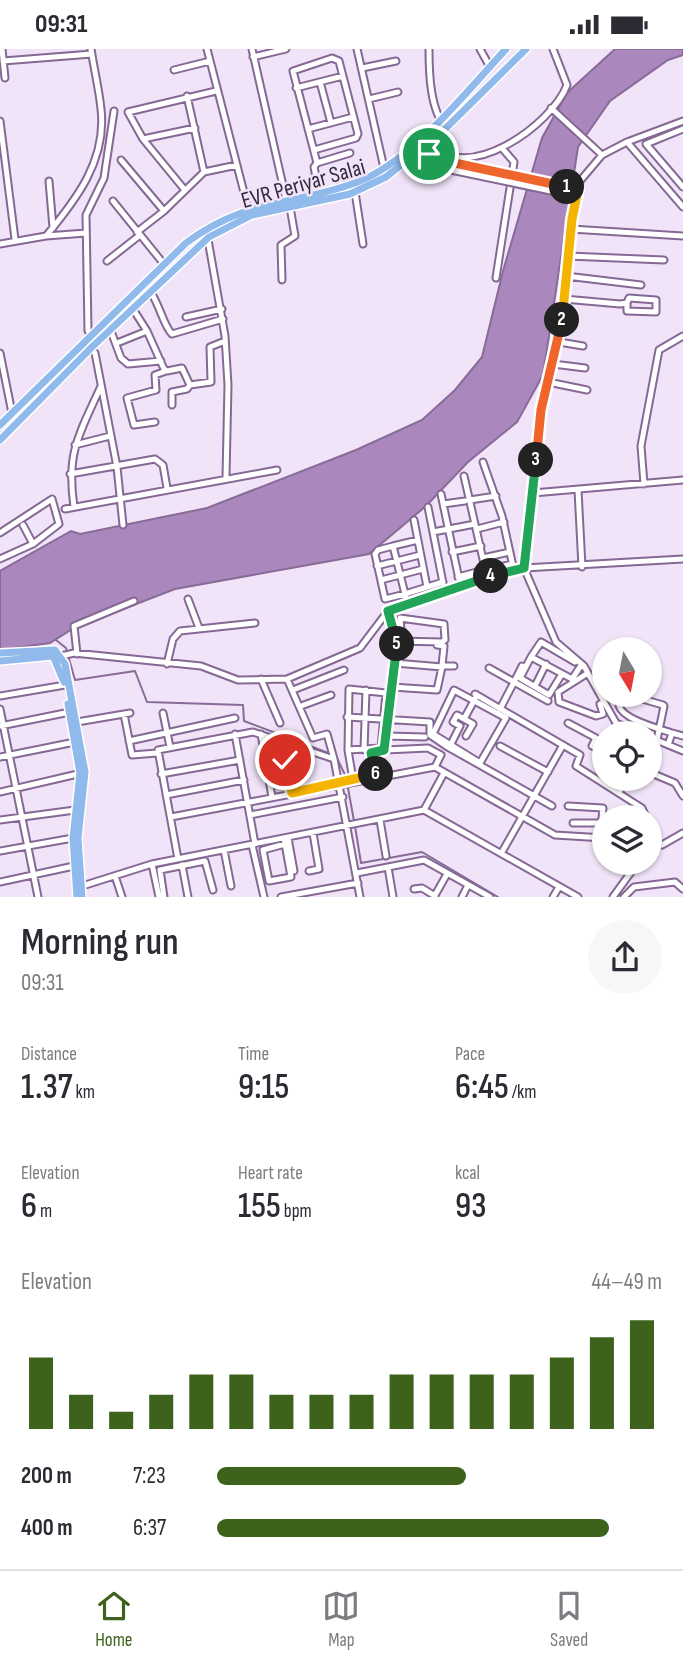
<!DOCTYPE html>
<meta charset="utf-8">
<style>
:root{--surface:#fff;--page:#f7f7f7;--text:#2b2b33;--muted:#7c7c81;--line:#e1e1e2;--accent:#3c621c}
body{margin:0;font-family:"Sofia Sans Condensed",sans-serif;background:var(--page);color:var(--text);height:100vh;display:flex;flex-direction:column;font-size:26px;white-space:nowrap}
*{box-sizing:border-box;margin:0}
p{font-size:23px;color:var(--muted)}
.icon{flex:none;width:38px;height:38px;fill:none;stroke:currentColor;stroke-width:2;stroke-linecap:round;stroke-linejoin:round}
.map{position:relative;height:848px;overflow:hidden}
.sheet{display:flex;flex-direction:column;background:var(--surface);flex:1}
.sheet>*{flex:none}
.needle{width:46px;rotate:170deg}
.fabs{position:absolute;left:592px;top:588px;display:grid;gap:14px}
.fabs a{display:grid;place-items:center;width:70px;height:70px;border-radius:50%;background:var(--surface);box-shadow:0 2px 5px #0004;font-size:35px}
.pin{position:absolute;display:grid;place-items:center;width:60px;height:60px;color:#fff;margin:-30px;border:4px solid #fff;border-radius:50%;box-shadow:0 2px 7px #0007}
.km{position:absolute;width:35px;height:35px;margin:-18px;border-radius:50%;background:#222;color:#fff;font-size:19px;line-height:35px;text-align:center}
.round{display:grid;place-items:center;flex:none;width:74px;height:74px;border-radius:37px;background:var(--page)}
.head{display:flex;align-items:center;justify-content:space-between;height:119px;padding:0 21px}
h1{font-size:38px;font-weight:600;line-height:52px}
.metrics{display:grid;grid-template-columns:repeat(3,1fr);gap:10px;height:119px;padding:7px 21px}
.metrics div{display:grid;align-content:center}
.metrics b{font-size:35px;font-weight:600}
.metrics small{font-size:19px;font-weight:400}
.metrics p{font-size:19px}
.chart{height:196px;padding:14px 21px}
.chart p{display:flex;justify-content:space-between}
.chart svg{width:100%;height:126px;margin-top:7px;stroke:var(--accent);stroke-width:6}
ul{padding:0 21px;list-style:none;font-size:23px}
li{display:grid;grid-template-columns:112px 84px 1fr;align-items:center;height:52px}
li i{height:18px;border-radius:9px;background:var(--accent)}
.status{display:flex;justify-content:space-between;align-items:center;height:49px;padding:0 35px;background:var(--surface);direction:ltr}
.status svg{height:19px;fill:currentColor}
.menu{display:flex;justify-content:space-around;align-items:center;height:98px;border-top:2px solid var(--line);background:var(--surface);font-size:19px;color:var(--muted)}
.menu a{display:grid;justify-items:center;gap:4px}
.menu .selected{color:var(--accent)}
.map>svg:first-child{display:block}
</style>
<div class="status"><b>09:31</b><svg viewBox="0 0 49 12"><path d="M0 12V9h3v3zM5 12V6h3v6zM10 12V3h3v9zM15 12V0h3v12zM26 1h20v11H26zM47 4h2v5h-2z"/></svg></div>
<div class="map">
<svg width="683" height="848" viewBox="0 0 683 848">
<rect width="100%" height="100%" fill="#f1e4f9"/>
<path fill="#aa87bd" stroke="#886b97" stroke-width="2" d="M615,0h68v6l-15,5 -58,41 -32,46 -35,228 -26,47 -49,40 -42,44 -57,48 -194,35 -101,39 -24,15 -50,7v-79l71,-40 9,3 127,-26 149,-58 66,-30 33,-30 27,-33 21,-86 39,-133 25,-45z"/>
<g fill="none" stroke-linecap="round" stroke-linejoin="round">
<path stroke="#886b97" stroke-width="2" d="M56,591l10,8 9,32 60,-9 12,31 96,3 1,16 87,33
M336,707l10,21 8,44
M355,777l6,37 61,-11 76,45"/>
<defs>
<path id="minor" d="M2,0l3,29
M207,0l41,159
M252,0l34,150
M357,0l27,119
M429,0c0,24 1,61 17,79
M480,0l10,18
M253,8l33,-8
M3,12l89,-7
M362,19l34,-7
M174,21l36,-9
M320,33l11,41
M296,39l47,-12
M187,47l17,76
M369,50l29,-7
M551,59l51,47
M0,72l15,118
M308,80l45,-12
M683,80l-37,15 37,43
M143,90l52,-11
M430,93c35,45 122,-17 137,-57l-14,-36
M627,93l56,65
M314,101l42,-12 2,-4 -19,-73 -7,-3 -39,13 24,92 -3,4 5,25
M121,111l43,51
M410,112l12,3
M317,114l33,-10
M49,132l4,47
M184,140l-41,-50 -15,-27 88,-21
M355,143l8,52
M113,152l50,62
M571,180l112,7
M137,183l27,-21 40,-39 33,-7
M207,185l18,102 3,49 -2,92
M46,187l40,-3
M0,195l46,-8c30,-36 61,-76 55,-127 -2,-20 -7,-40 -10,-60
M568,207l96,4
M107,212l33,-26
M566,227l75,9
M496,229l18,-116 -12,-14
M282,231l-1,-35 14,-9 -5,-29
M150,242c9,12 14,36 22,43l51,-15
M564,250l56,5 7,-1 2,-5 27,2v12l-29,-1v-8
M133,260l14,22 17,38 3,2 15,-3 8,17 21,-3 -1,-35 15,-6
M186,268l36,-8
M88,282l-2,-116 18,-37 10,-67
M112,285l9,24 7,6 33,-3
M559,293l24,4
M117,294l30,-12
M0,304l12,60
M95,304l22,114 6,58
M553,315l32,4
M548,333l39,8
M172,356v-13l15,-3 3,-4
M155,373l-21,3 -7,-27 29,-8 -1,-15 11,-4
M75,396l35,-9
M483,413l19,54 12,55
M70,425l85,-15 8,6 4,23
M464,427l23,101
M644,435l-3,-38 18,-96 24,-14
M578,441l4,77
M533,444l150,-13
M441,445l19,90
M470,451l26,-4
M443,455l22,-3
M74,458c-8,-55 5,-72 27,-121
M428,458l15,76
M65,460l212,-39
M414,471l13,67
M23,476l10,19
M477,480l27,-7
M433,483l42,-8
M0,484l52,-34 7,25 -26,20 -33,15
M393,497l25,-6
M452,503l29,-6
M483,509l27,-6
M377,517l43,-11
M486,521l27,-6
M458,528l22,-6
M381,531l42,-11
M188,550l11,29
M407,555l-2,-10 -20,5 -10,-45 3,-4 15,-4 12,48 38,-12
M397,592l45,1 3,-2 -1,-16 -44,-6 2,23
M437,596l7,1 -2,20h12
M77,605l-3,-28 60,-25
M57,608l17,-4 127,13 37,14 49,-1 73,-31 28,-37 75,-28 61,-15 159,-9
M531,608l-11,21 29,17 13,-21
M575,613l-34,-20 -10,15 41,22 10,-15
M167,615l6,-25 7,-8 75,-8
M489,619l25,14 8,-16
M588,624l-30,19 1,10 37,14 7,-2 -3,-10 3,-1
M261,630l19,44
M287,630l26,59 14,-4 7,25
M535,637l11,-22
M392,638l45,3 5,-23 -47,-4
M349,640l37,4 -5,55 -33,2z
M293,641l51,-20
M454,641l52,28 -26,45 -47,-29z
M475,645l105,61 -4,11 66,42 4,9
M0,647l65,-11
M301,657l30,-11
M0,660l38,188
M500,660l14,-27 34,19
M163,664l7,34
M124,665l8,41 25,-2
M347,668l83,5v13l16,11 106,60
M464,670l12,-22
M77,673l53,-9
M568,674l28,15 -4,8 12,5
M0,677l70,-14
M640,684l-24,-10 -32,-57 -28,-24 -32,-74 17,-158 19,-73 12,-118 8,-38 22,-26 25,-13 56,-21
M672,684l11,3
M235,685l20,110
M261,685l11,63
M386,687l39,1
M649,688l34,14
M657,691l7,-34 -1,-1 -31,-9 -9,3 -4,7c5,14 39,22 53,27l-4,12
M129,692l106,-23
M450,697l10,-20 -7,-4 4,-7 16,9 -7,12
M500,697l48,26
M348,701l5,30
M364,701l2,-60
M385,701l43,-2 13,7 -6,12
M0,708l75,-15
M285,711l7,33
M649,723l26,11 8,13
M161,725l79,-14
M377,727l-6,-23 14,-3 12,-104 -9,-35
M0,743l82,-19
M619,744l6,-14
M166,746l78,-15
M568,757l35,2 -3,30
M424,761l20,-37
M250,766l93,-18
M171,768l264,-50 120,68 49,3
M0,771l75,-10
M380,771l6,36
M573,774h31
M649,778l8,17 5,1 21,-12
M284,789l7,39 -22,4 -6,-31 22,-6
M288,789l6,33
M252,796l12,52
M224,801l7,36
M0,802l73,-13
M502,803l61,-107
M178,810l-20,-109 95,-18 81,27 26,138
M152,815l7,33
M182,816l6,32
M388,818l5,30
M309,822l10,-2 -6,-36
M357,824l67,-13 66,37
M115,827l7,21
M0,833l74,-16
M79,838l73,-23 272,-54 154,87
M414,840l8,-1 13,8
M164,848l-4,-27 45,-9 8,29
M281,848l77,-14
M434,848l13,-23
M462,848l6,-12
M553,848l6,-10
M613,848l21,-29
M624,848l10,-10 41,-5 8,7"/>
<path id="major" d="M0,376l186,-182c61,-45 105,-37 169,-60 57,-21 111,-91 151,-134
M0,391l92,-93 117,-110 43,-22 98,-21 36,-17 60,-49 80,-79
M0,604l55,-3 10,14 20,108 -7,66 4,59
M0,612l53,-5 11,26
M68,655l12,69 -7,65 4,59"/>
</defs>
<use href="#minor" stroke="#856894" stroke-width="9"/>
<use href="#major" stroke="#fff" stroke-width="10"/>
<use href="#minor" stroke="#fff" stroke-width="5"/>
<use href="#major" stroke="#8fbaeb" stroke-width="7"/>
<defs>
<path id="minor-bridge" d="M429,105l7,5 131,28
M422,115l143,30"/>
</defs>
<use href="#minor-bridge" stroke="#856894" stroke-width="9" stroke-linecap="butt"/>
<use href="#minor-bridge" stroke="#fff" stroke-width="5"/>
</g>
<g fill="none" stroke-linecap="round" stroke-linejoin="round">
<defs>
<path id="split-1" d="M429,105l7,5 131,28"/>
<path id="split-2" d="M562,271l10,-101 6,-29 -11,-3"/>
<path id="split-3" d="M536,411l5,-50 21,-90"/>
<path id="split-4" d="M491,527l33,-8 12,-108"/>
<path id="split-5" d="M397,595l-9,-33 103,-35"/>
<path id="split-6" d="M376,725l-5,-21 13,-3 13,-106"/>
<path id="split-7" d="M285,711l7,33 84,-19"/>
</defs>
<use href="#split-1" stroke="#fff" stroke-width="14"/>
<use href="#split-2" stroke="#fff" stroke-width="14"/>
<use href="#split-3" stroke="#fff" stroke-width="14"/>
<use href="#split-4" stroke="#fff" stroke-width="14"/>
<use href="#split-5" stroke="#fff" stroke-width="14"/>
<use href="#split-6" stroke="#fff" stroke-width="14"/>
<use href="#split-7" stroke="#fff" stroke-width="14"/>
<use href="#split-1" stroke="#f0652b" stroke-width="9"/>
<use href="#split-2" stroke="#f5b400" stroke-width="9"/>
<use href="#split-3" stroke="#f0652b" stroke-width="9"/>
<use href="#split-4" stroke="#22a559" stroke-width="9"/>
<use href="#split-5" stroke="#22a559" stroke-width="9"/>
<use href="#split-6" stroke="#22a559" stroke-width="9"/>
<use href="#split-7" stroke="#f5b400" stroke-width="9"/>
</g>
<g text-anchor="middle" stroke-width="5" stroke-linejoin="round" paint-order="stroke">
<g font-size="23" fill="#372a3d" stroke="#f1e4f9">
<text transform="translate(303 134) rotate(-16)" y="8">EVR Periyar Salai</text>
</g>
</g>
</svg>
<div class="fabs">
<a><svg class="needle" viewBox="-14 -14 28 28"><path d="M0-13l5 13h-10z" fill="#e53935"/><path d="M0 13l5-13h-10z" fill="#7c7c81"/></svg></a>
<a><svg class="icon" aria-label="locate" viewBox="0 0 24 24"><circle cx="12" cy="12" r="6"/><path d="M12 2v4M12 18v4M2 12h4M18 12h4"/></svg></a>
<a><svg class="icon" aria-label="layers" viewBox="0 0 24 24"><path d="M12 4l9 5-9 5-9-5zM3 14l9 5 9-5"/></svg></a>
</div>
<div class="pin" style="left:429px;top:105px;background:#1e9e55"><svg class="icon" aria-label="arrive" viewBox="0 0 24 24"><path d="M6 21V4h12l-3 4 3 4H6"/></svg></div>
<div class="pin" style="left:285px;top:711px;background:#d93025"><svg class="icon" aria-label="check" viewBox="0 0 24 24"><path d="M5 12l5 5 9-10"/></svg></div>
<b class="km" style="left:567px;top:138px">1</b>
<b class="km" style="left:562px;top:271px">2</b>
<b class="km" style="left:536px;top:411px">3</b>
<b class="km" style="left:491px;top:527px">4</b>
<b class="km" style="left:397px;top:595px">5</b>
<b class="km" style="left:376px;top:725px">6</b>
</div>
<section class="sheet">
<div class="head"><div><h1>Morning run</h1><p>09:31</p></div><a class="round"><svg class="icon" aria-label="share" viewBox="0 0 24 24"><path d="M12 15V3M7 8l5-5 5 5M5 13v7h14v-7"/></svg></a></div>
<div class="metrics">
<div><p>Distance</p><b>1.37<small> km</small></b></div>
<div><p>Time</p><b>9:15</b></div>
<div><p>Pace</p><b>6:45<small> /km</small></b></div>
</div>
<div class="metrics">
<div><p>Elevation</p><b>6<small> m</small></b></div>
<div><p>Heart rate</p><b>155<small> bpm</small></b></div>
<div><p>kcal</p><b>93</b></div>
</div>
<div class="chart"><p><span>Elevation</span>44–49 m</p>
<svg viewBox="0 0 160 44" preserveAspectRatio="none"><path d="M5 44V19M15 44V32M25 44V38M35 44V32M45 44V25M55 44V25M65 44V32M75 44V32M85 44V32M95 44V25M105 44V25M115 44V25M125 44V25M135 44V19M145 44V12M155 44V6"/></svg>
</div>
<ul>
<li><b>200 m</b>7:23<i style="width:56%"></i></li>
<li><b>400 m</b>6:37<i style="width:88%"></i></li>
</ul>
</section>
<nav class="menu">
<a class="selected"><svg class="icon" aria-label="home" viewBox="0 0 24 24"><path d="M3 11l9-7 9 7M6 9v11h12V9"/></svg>Home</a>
<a><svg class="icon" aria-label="map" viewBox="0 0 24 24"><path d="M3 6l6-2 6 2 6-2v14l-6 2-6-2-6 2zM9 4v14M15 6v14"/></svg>Map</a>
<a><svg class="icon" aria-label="saved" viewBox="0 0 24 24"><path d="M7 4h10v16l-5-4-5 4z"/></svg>Saved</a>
</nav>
